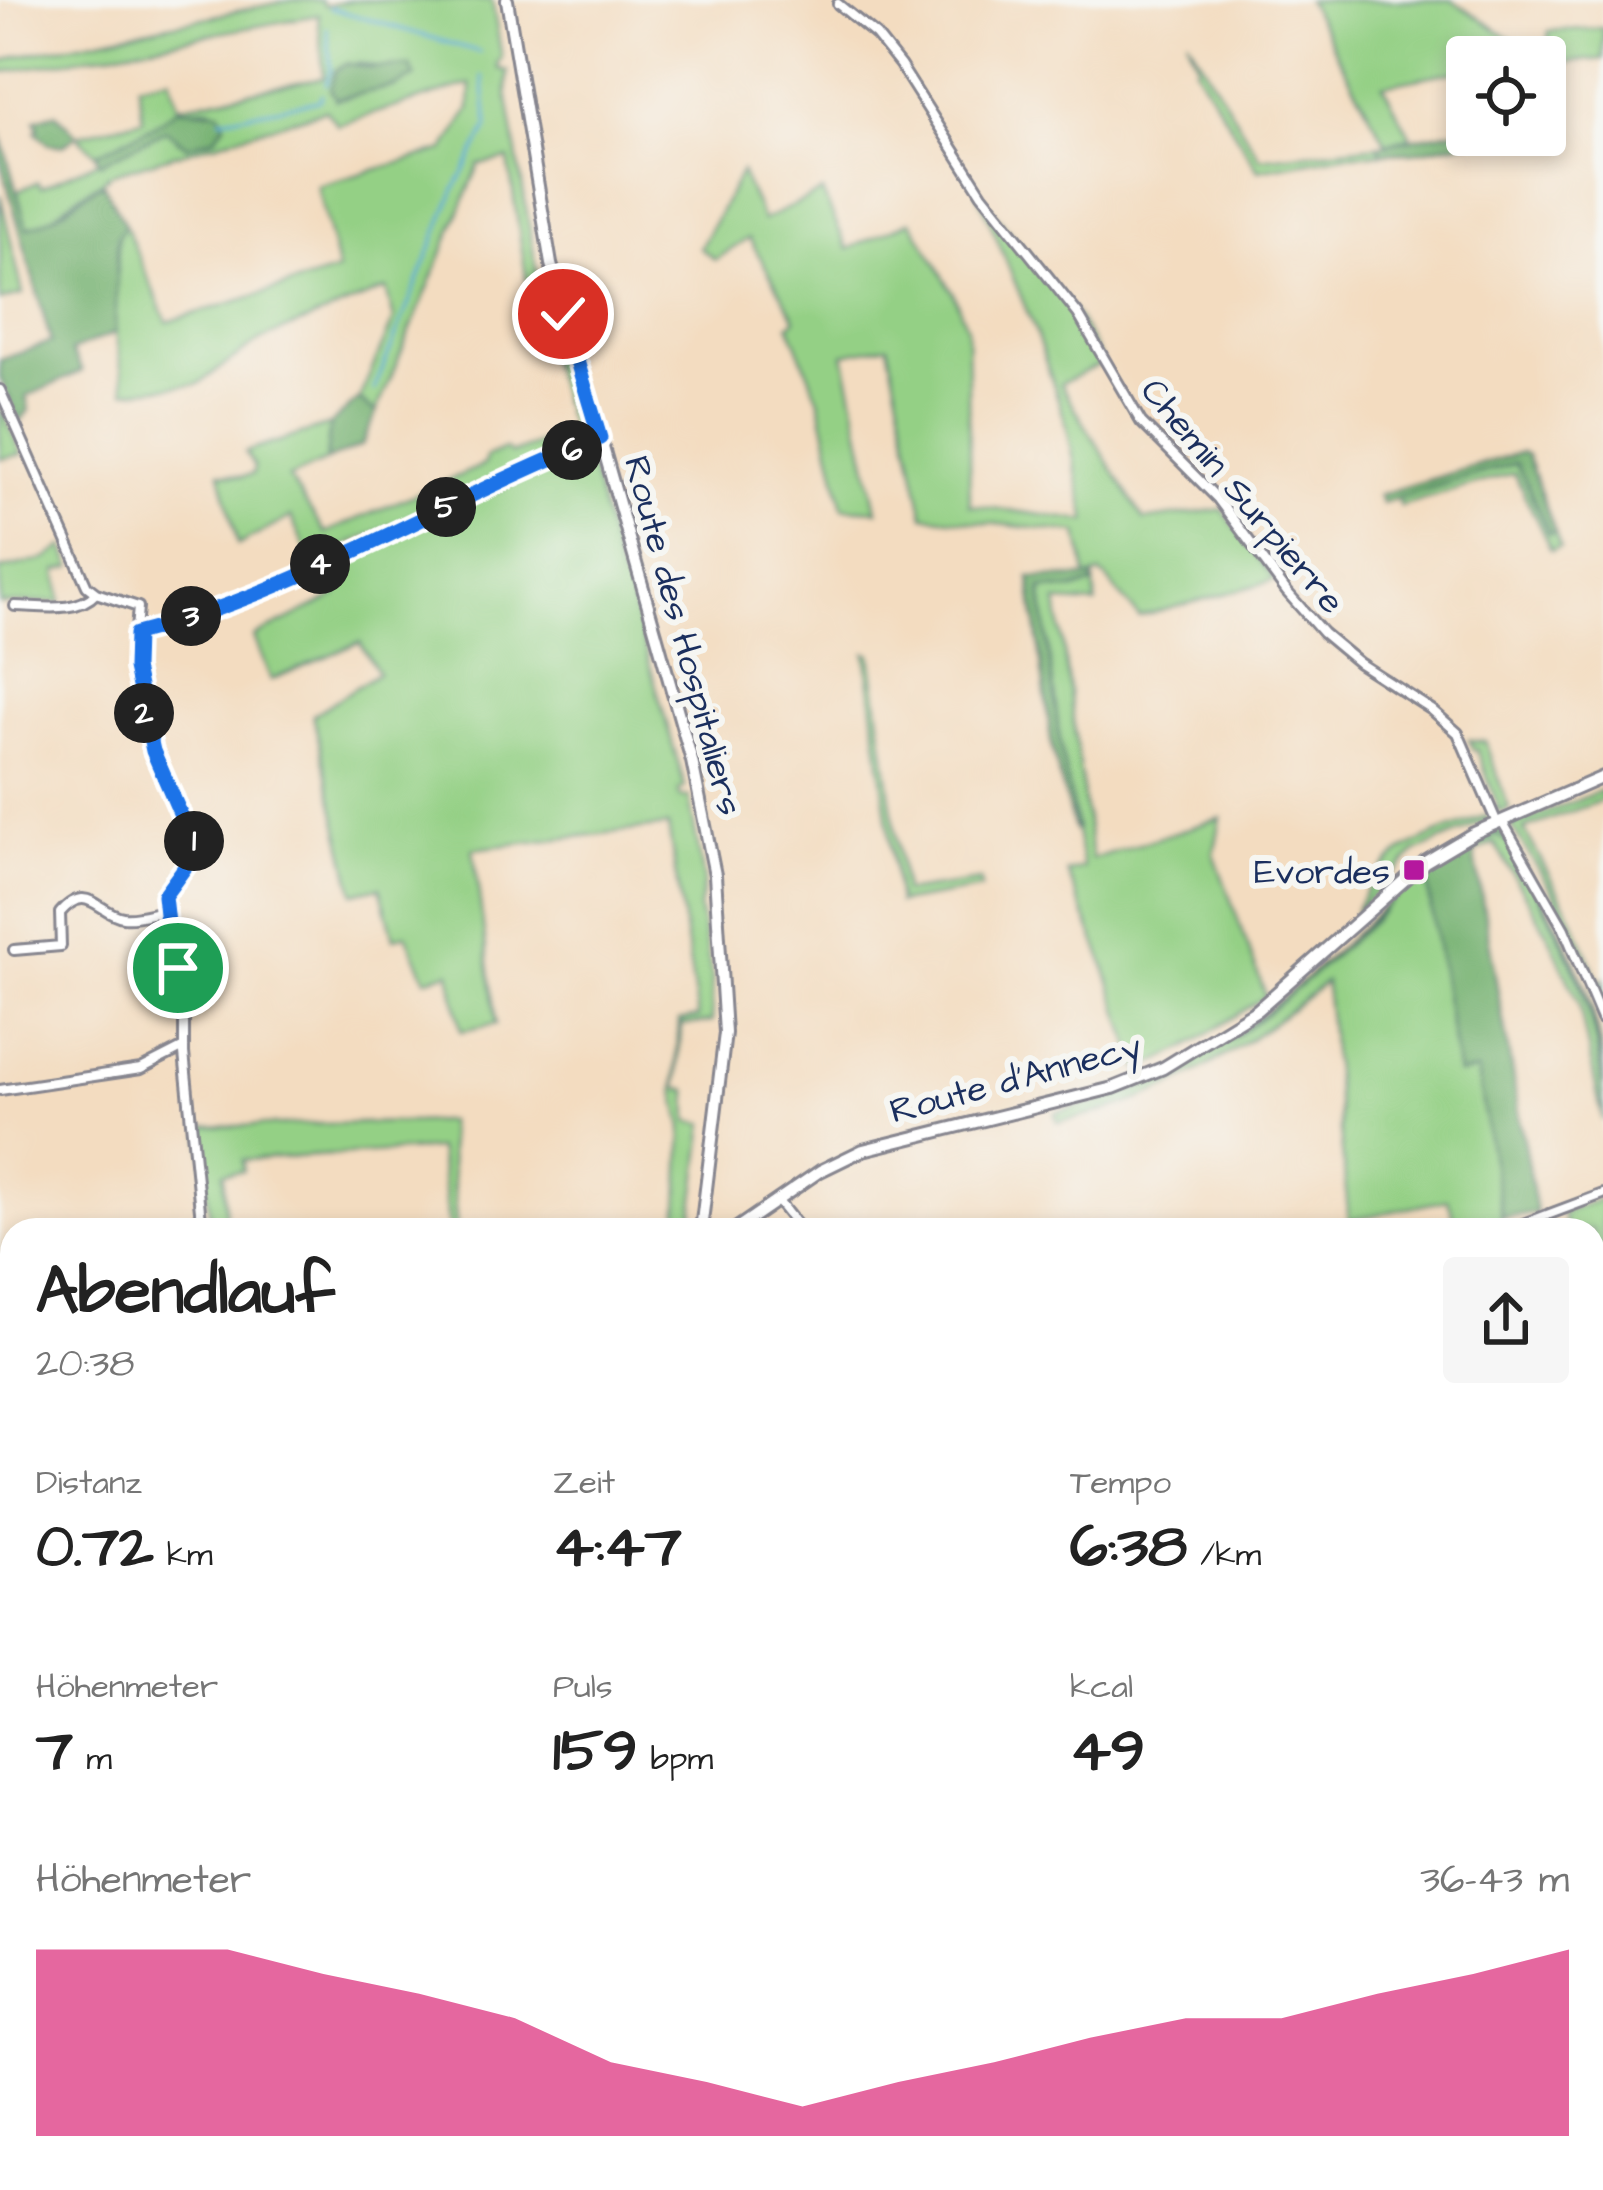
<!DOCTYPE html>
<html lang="de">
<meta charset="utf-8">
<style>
:root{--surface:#fff;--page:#f6f6f6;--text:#222;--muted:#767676;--accent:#db2777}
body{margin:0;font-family:"Architects Daughter",sans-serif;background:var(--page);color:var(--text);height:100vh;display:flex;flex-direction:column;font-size:45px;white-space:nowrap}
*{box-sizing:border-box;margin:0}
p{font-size:39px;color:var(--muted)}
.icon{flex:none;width:66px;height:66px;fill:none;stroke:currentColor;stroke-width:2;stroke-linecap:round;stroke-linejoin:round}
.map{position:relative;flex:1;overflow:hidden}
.sheet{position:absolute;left:0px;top:1218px;width:1605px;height:972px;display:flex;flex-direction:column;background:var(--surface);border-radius:36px 36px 0 0;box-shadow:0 6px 18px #0003}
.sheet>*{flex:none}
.buttons{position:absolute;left:1446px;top:36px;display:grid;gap:24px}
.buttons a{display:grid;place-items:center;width:120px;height:120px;border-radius:12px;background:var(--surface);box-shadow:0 6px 18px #0003;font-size:60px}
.pin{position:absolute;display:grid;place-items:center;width:102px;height:102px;color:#fff;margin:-51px;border:6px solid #fff;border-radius:50%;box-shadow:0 3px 12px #0007}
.km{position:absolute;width:60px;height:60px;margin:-30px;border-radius:50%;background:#222;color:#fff;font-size:33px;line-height:60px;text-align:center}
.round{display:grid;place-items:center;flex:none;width:126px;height:126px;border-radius:12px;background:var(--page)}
.headline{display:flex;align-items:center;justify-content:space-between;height:204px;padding:0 36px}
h1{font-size:66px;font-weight:800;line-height:90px}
.stats{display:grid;grid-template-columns:repeat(3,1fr);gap:18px;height:204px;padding:12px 36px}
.stats div{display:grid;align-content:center}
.stats b{font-size:60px;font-weight:800}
.stats small{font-size:33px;font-weight:400}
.stats p{font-size:33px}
.chart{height:336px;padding:24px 36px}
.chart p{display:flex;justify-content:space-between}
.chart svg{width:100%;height:216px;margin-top:12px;fill:var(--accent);opacity:.7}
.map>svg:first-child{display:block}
</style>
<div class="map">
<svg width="1603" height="2190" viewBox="0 0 1603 2190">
<rect width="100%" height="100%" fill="#f6f6f2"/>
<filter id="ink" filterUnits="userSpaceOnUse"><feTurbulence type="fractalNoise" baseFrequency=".00833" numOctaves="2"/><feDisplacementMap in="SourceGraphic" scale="24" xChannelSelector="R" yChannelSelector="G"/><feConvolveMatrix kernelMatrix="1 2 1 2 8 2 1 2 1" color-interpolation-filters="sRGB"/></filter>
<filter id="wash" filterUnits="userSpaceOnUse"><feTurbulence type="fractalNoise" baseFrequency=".004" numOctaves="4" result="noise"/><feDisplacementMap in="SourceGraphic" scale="48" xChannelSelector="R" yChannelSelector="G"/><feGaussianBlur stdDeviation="2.7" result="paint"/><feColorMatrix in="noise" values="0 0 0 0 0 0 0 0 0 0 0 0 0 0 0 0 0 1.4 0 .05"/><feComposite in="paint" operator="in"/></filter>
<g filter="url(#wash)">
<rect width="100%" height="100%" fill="#f3dcc0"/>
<path fill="#94d085" stroke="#588072" stroke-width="3" fill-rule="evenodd" d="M292,0h28l5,6 27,-6h140l10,58 -4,4 1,7 9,2 -1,22 33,199 12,25 29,110 1,8 -11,10 -260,116 -20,-44 -53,28 -18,-72 22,4 11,-3 1,-8 -9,-14 85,-27 -4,36 -37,17 36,55 159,-68 2,-8 19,-8 6,5 60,-23 -42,-135 -21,-137 -29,6 -103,248 -17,-14 35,-80 -8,-30 -126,51 -62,44 -73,7 -10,-58 3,-97 7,-11 42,97 171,-51 -21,-85 128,-36 25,-41 1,-25 -134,41 -11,-15 -216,64c-10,12 -21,14 -33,23 -24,18 -19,20 -50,32l-10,-38 21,-9 3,5 126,-57 11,10 46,-22 -13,-10 -33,1 -25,17 -57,28 -19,-19 66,-16 -5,-35 32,-7 8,29 146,-29 -6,-62 -318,58v-11l17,-6zM357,63l57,13 -19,10 -59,13z
M1307,0h144l81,52 15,-7 2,-14 54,-3v31l-58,5v-7l-11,-2 -67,2v12l-84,16 28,52 -25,6z
M1187,38l73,120 119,-13 2,8 -37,2 -86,15 -63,-102 3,-3z
M741,172l22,48 59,-28 26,57 63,-28 42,72 14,34 3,178 117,16 -21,-98 -30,-90 -59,-142 101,127 25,45 -43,21 84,136 78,-11 53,71 -136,37 -33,-39 -5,-4 -14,4 -9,-45 -154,-17 -36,-171 -44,9 33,156 -34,-2 -24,-108 -30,-75 7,-6 -47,-81 -34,22 -15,-12z
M0,194l23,100 -23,7z
M0,406l22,48 -22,5z
M586,450l32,120 10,19 57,198 -6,3 1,7 9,1 15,82 -5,29 13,69v44l-31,3 -4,63 11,2 1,31 16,2 -14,107h-45l32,-3 5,-99 -8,-37 4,-70 19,-4 -30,-191 -195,23 23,175 -35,7 -11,-59 -24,7 -20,-45 -12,4 -14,-51 -26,6 -41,-178 65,-42 -18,-31 -89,38 -17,-43 83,-42 -12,-27z
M1517,463l31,70 7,-1 5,15 -9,3 -37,-77 -114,33 -3,-8z
M64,546l8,21 -15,4 4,31 -61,2v-34l46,-11z
M1094,583l2,21 -39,-2 35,257 129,-41 -7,36 52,142 -79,51 -48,23 -38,-115 -34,-83 16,-4 -22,-118 -20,-162 33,2z
M866,653l5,1 33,238 76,-11 1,8 -83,14z
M1469,740l16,1 24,68 -6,3 -8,-3 3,-2 -21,-58 -4,1z
M1603,790v10l-79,29 46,84 30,71 3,-4 -2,27 -9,-22 3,-2 -44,-94 -40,-63z
M1487,815l1,5 -72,32 -62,62c31,-69 67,-73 133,-99z
M1497,835l10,7c56,95 96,166 96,279l-24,-117 -32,-72 -53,-89 -21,9 -1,-6z
M1425,871l33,202 19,-3 25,148 -6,9 -38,3 -10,-30 -99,20 -24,-238c-80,65 -163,123 -268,140l-2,-9c26,-7 55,-11 79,-22 120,-50 196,-138 291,-220z
M447,1121l10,109h-8l-11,-81 -195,11v11l-20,2 3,49 22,1 -1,7h-36l-10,-103z
M1603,1198v228l-10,6v-202h-26l-5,-17z
M1603,1472v248h-10v-247z
M0,1515l12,4v65l-12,2z
M0,1855l12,12v78l-12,-13z
M476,2178h238c-42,12 -186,9 -238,0z
M793,2178h139l-2,12h-148l11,-6z
M1524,2178l79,12h-88l-1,-11z"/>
<path fill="#77b272" stroke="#497068" stroke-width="3" d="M346,63l24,5 41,-2 4,11 -20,9 -59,13 -6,-10 5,-18z
M178,108l41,3 6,13 -11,14 -27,8 -21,-16 -66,33 -4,-9 57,-28z
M56,113l21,22 -14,11 -14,-2 -13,-12 3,-3 -4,-9z
M1467,128v7h36l-91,17 -31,1 -2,-8z
M0,132l27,96c35,-11 44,-28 76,-45l22,42 -7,11 -3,97 -44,18 11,20 -56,26 3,13 -9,12 -20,-44v-18l51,-18 -51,-183z
M359,399l17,14 -14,32 -36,16 4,-36z
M1522,452l5,3 28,77 -6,2 -33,-71 -134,40 -4,-8z
M1094,577v6l-20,7 -33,-1 20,161 16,79 -3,1 -22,-81 -22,-171z
M1498,829l6,2c47,80 99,159 99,254 -4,-25 -6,-51 -12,-75 -16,-59 -53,-115 -84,-168l-11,-7 -23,11 63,367 -34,5 -25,-147 -19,3 -33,-203z
M1389,901c-8,15 -30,32 -45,45 -70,66 -149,130 -244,155l-1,-4c116,-26 206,-117 290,-196z
M374,2178h12l75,12h-81l2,-7z
M793,2178h92l-4,12h-34l-4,-11 -11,11h-27l-11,-5z
M1210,2178h71l-7,12h-59z"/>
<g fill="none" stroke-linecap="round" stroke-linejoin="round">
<path stroke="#5cacd6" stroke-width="3" d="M330,8l150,44
M326,84l5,-15 -4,-41
M220,119l99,-19 3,-6
M374,390l80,-199 34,-64 -5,-51
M0,1736l12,-6"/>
<path stroke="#5cacd6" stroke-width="16" d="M1593,1469l6,-2 4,-16"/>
</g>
</g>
<g filter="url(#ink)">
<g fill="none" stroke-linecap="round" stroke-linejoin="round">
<defs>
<path id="street" d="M838,4l38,31 24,30 82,129 96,120 63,108 77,77 69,93 36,41 36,30 73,47 26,23 39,90
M0,390l87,196 9,7 42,14 -4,45 6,47 16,62 38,84 -2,13 -29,43 21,104v48l18,177
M15,606c25,0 62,8 81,-13
M136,634c163,-42 308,-135 464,-196
M1502,821l62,108 38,90
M14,950l47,-4 -1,-33c27,-32 38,0 63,4 12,2 29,-4 41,-6
M0,1090l141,-21 43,-22
M777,1200l24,30
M1507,1230l96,-36
M450,2178l73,12
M99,2190l34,-12
M701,2190l34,-5"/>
<path id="secondary" d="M507,0l44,264 141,497 23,114 10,158 -24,197
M734,1230l86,-59 43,-21 250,-62 50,-20 94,-58 168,-148 49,-29 129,-56
M0,1282l12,-2
M0,1680l12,-3
M1593,2100l10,-1
M733,2178l3,12
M1290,2190l5,-12"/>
<path id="primary" d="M0,1452l12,8
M1593,1987h10"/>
<path id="highway" d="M0,1820l12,12
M0,1841l12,12
M1593,2033h10
M1593,2048h10"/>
</defs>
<use href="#street" stroke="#87868f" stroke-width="14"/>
<use href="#secondary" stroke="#87868f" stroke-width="16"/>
<use href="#primary" stroke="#87868f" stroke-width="18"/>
<use href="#highway" stroke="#87868f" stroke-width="21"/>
<use href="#street" stroke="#fff" stroke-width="8"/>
<use href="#secondary" stroke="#fff" stroke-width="10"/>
<use href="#primary" stroke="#fff" stroke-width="12"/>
<use href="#highway" stroke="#fff" stroke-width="15"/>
<defs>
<path id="rail" d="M0,1500l12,4
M1593,2001l10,1"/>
</defs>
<use href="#rail" stroke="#1b2f5e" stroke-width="8"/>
<use href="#rail" stroke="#f6f6f2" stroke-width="3" stroke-dasharray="9" stroke-linecap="butt"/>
</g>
</g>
<g fill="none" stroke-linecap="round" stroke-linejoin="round" filter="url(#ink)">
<defs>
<path id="route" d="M178,968l-10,-36 -4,-36 24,-33 6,-18 -41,-94 -18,-83 1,-34c162,-42 309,-134 464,-196l-37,-124"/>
</defs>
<use href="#route" stroke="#fff" stroke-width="24"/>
<use href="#route" stroke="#1a73e8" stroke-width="15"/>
</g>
<rect fill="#b5179e" stroke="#f6f6f2" stroke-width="4.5" x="1402" y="858" width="24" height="24" rx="6"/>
<g text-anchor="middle" stroke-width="12" stroke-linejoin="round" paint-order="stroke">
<g font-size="36" fill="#1b2f5e" stroke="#f6f6f2">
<text transform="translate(1244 495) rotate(50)" y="13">Chemin Surpierre</text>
<text transform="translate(685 635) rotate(75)" y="13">Route des Hospitaliers</text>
<text transform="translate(1015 1077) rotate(-15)" y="13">Route d'Annecy</text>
</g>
<g font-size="36" fill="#1b2f5e" stroke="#f6f6f2" text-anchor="end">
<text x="1390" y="883">Evordes</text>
</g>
</g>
</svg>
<div class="buttons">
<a><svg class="icon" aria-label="locate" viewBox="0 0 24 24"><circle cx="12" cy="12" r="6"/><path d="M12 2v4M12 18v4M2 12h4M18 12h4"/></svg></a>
</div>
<div class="pin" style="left:178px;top:968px;background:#1e9e55"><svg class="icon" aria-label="arrive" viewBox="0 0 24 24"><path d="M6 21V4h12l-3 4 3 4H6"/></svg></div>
<div class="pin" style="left:563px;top:314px;background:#d93025"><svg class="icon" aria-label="check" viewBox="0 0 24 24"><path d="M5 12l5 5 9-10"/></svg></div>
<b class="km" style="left:194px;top:841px">1</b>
<b class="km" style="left:144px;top:713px">2</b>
<b class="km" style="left:191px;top:616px">3</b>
<b class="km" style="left:320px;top:564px">4</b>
<b class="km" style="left:446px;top:507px">5</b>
<b class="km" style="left:572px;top:450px">6</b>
<section class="sheet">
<div class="headline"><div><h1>Abendlauf</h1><p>20:38</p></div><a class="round"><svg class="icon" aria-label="share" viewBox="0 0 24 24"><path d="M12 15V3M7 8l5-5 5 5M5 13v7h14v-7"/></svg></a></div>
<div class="stats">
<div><p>Distanz</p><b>0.72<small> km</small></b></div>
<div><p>Zeit</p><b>4:47</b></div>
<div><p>Tempo</p><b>6:38<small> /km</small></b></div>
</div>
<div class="stats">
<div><p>Höhenmeter</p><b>7<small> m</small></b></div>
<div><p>Puls</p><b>159<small> bpm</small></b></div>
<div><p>kcal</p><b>49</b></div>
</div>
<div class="chart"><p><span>Höhenmeter</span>36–43 m</p>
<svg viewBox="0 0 160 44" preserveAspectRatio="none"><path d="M0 44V6L10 6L20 6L30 11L40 15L50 20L60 29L70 33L80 38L90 33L100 29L110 24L120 20L130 20L140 15L150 11L160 6V44z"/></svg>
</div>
</section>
</div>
